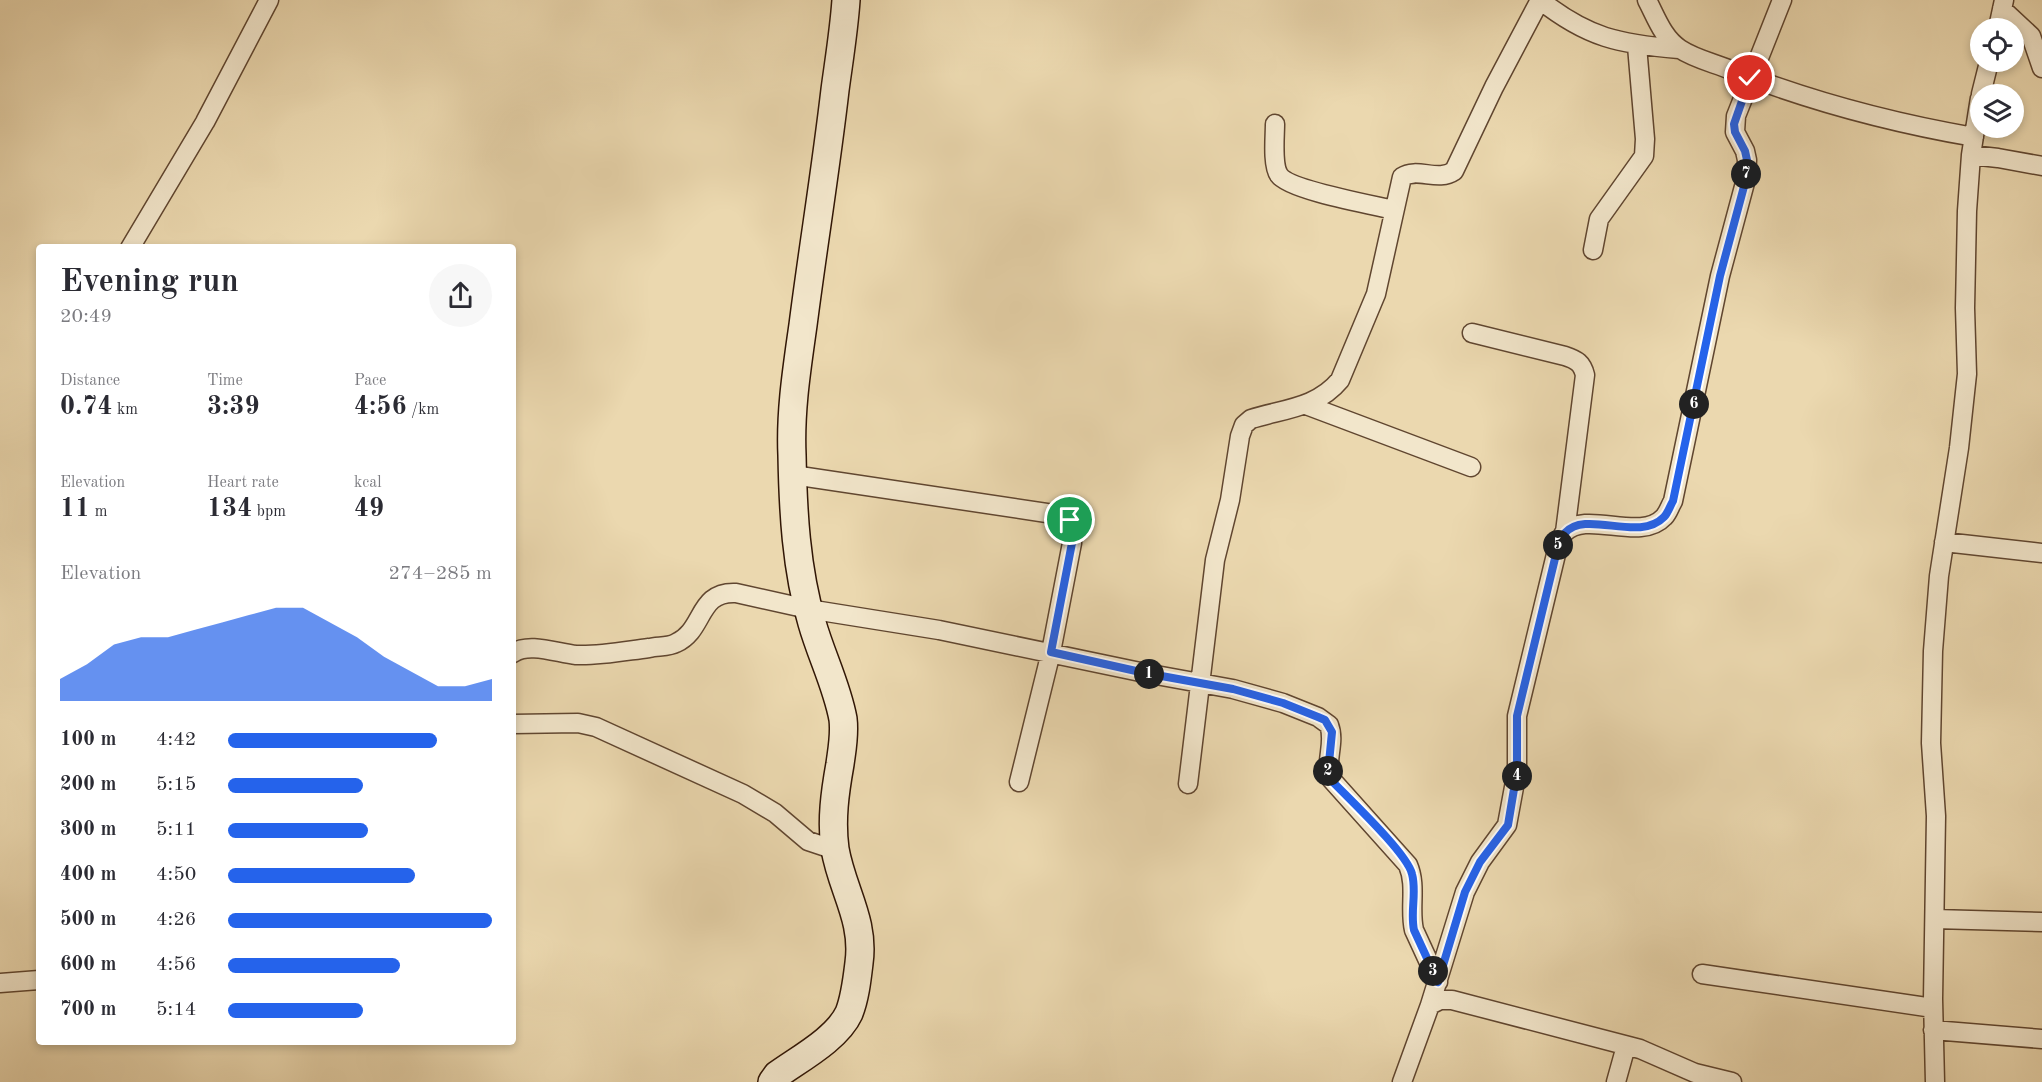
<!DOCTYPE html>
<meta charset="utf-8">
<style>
:root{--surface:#fff;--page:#f7f7f7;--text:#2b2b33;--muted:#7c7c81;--accent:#2563eb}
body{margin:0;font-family:"Old Standard TT",serif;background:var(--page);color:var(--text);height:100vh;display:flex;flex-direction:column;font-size:22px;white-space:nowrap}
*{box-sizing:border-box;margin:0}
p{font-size:20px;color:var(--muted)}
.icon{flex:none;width:33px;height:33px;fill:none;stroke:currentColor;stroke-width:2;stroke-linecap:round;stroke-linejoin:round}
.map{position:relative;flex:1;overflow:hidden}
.drawer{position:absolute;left:36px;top:244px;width:480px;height:801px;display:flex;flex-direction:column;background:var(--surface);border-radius:6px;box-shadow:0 3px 9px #0003}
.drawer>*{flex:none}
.controls{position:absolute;left:1970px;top:18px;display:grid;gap:12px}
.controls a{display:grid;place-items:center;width:54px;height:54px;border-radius:50%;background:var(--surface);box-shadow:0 3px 9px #0003;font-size:30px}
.pin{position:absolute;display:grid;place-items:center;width:51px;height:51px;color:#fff;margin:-26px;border:3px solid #fff;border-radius:50%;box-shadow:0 2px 6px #0007}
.km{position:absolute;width:30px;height:30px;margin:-15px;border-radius:50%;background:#222;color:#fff;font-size:16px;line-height:30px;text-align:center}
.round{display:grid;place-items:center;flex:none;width:63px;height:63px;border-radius:32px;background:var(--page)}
.head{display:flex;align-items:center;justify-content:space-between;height:102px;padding:0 24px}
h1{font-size:33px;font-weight:700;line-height:45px}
.metrics{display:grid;grid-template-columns:repeat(3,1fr);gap:9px;height:102px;padding:6px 24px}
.metrics div{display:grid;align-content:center}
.metrics b{font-size:26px;font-weight:700}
.metrics small{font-size:16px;font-weight:400}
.metrics p{font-size:16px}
.chart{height:168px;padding:12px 24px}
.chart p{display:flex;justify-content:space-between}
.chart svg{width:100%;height:108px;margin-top:6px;fill:var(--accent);opacity:.7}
ul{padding:0 24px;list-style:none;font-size:20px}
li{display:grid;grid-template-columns:96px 72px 1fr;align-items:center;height:45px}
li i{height:15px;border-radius:8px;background:var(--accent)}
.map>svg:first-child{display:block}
</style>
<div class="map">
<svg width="2042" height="1082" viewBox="0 0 2042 1082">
<rect width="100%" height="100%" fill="#ebd8af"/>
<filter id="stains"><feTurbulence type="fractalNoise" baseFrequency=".00333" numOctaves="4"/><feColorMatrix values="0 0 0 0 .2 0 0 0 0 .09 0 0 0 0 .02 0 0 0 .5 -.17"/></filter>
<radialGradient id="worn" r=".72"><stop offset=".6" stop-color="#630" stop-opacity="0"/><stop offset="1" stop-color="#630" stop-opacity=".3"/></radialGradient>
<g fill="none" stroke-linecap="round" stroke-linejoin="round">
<defs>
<path id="street" d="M1540,0c48,38 79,44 139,49
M1647,0c9,17 16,38 33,49 15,10 34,14 51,21 76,30 162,53 243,67
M2002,9l29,27 11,32
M1998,28l6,-28
M1981,94l8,-32
M1275,124c0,12 -3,41 4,51 10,15 94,30 115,35
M1971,155l27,3 44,8
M130,248l75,-126 64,-122
M1593,250l6,-31 45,-63 1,-17 -8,-93
M1472,333l93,23c12,4 17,7 20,19l-20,157
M1306,405l165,62
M793,475l267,40c14,8 13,13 12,28l-21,109 -32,130
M1944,542l98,11
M513,653c16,-11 44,0 63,2 25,1 49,-4 73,-7 9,-2 20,-1 27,-5 29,-13 21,-52 60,-50l72,16 131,21 206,43 88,16 50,14 35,14 11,8c7,18 -5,37 2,54l77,86c9,21 1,43 6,65l24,52
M513,724l65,-1 18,4 147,67 32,19 33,28 27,9
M1188,784l27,-224 15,-60 10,-64 4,-11 7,-6c32,-10 66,-11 89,-39l36,-86 26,-117c15,-10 36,5 52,-6l40,-84 46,-87
M1935,919l107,3
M1702,974l231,34
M0,983l39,-3
M1430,1005l35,-113 15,-30 27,-37 10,-54v-55l41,-170c2,-4 4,-10 6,-13 22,-24 76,10 100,-16 4,-4 6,-11 9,-16l47,-225 26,-97 1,-19 -2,-9 -10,-19 1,-16 46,-116
M1933,1030l109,9
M1402,1082l28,-77 10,-5h12l188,49 55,24 37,9
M1616,1082l10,-36
M1935,1082l-2,-83 3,-183 -5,-73 2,-92 6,-75 20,-128 8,-74 -2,-66 2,-97 4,-56 9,-57"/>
<path id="secondary" d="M772,1082l5,-7c22,-16 60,-36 72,-62 6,-15 8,-33 10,-50 6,-43 -17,-73 -24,-114 -4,-29 0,-57 5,-85 2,-15 5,-29 3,-45 -6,-33 -22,-64 -31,-96 -16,-54 -19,-113 -20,-168 -2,-44 5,-87 11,-130 10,-78 23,-157 32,-235 4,-30 9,-60 11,-90"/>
</defs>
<use href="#street" stroke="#604630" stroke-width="21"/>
<use href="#secondary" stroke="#311605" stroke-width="30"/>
<use href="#street" stroke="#f2e6cb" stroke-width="18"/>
<use href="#secondary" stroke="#f2e6cb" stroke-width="27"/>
</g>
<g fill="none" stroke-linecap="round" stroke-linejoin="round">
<defs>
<path id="route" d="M1070,520l3,11 -1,12 -21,109 94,21 88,16 50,14 35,14 7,3 7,12 -4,41 2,6c18,19 77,74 82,95 5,18 -2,38 2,56l24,52 27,-90 15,-30 28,-37 9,-54v-55l41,-170c2,-4 4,-10 7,-13 21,-24 74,10 99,-16 4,-4 6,-11 9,-16l47,-225 26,-97 1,-19 -2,-9 -10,-19 -1,-8 16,-46"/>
</defs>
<use href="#route" stroke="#fff" stroke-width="12"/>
<use href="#route" stroke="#2563eb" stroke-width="8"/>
</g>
<rect width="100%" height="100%" filter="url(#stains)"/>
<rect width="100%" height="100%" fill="url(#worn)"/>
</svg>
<div class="controls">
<a><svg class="icon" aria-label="locate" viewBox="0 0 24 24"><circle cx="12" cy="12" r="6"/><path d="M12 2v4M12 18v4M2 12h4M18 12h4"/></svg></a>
<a><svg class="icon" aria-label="layers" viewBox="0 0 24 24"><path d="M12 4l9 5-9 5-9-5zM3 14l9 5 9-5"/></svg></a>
</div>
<div class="pin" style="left:1070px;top:520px;background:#1e9e55"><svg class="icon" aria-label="arrive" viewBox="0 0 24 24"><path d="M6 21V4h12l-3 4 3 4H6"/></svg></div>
<div class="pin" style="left:1750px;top:78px;background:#d93025"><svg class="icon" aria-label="check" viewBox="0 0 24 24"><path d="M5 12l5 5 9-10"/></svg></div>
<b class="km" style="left:1149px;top:674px">1</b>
<b class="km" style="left:1328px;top:771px">2</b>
<b class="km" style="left:1433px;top:971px">3</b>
<b class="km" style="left:1517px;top:776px">4</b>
<b class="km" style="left:1558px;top:545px">5</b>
<b class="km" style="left:1694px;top:404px">6</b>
<b class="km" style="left:1746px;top:174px">7</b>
<section class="drawer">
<div class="head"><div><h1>Evening run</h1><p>20:49</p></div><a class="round"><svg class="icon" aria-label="share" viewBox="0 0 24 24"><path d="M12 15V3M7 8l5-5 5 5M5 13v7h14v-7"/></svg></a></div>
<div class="metrics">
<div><p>Distance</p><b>0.74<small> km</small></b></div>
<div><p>Time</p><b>3:39</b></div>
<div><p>Pace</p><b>4:56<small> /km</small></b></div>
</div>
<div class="metrics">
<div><p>Elevation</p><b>11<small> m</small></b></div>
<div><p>Heart rate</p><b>134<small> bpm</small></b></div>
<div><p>kcal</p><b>49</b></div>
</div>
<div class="chart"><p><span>Elevation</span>274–285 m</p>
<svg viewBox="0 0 160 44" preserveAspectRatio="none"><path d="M0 44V35L10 29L20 21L30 18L40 18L50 15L60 12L70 9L80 6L90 6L100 12L110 18L120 26L130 32L140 38L150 38L160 35V44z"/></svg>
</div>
<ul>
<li><b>100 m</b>4:42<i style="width:79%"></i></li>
<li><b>200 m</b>5:15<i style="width:51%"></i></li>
<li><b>300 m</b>5:11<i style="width:53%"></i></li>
<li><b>400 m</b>4:50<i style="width:71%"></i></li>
<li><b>500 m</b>4:26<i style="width:100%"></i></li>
<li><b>600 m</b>4:56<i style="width:65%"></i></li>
<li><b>700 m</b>5:14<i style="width:51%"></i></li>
</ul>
</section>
</div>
